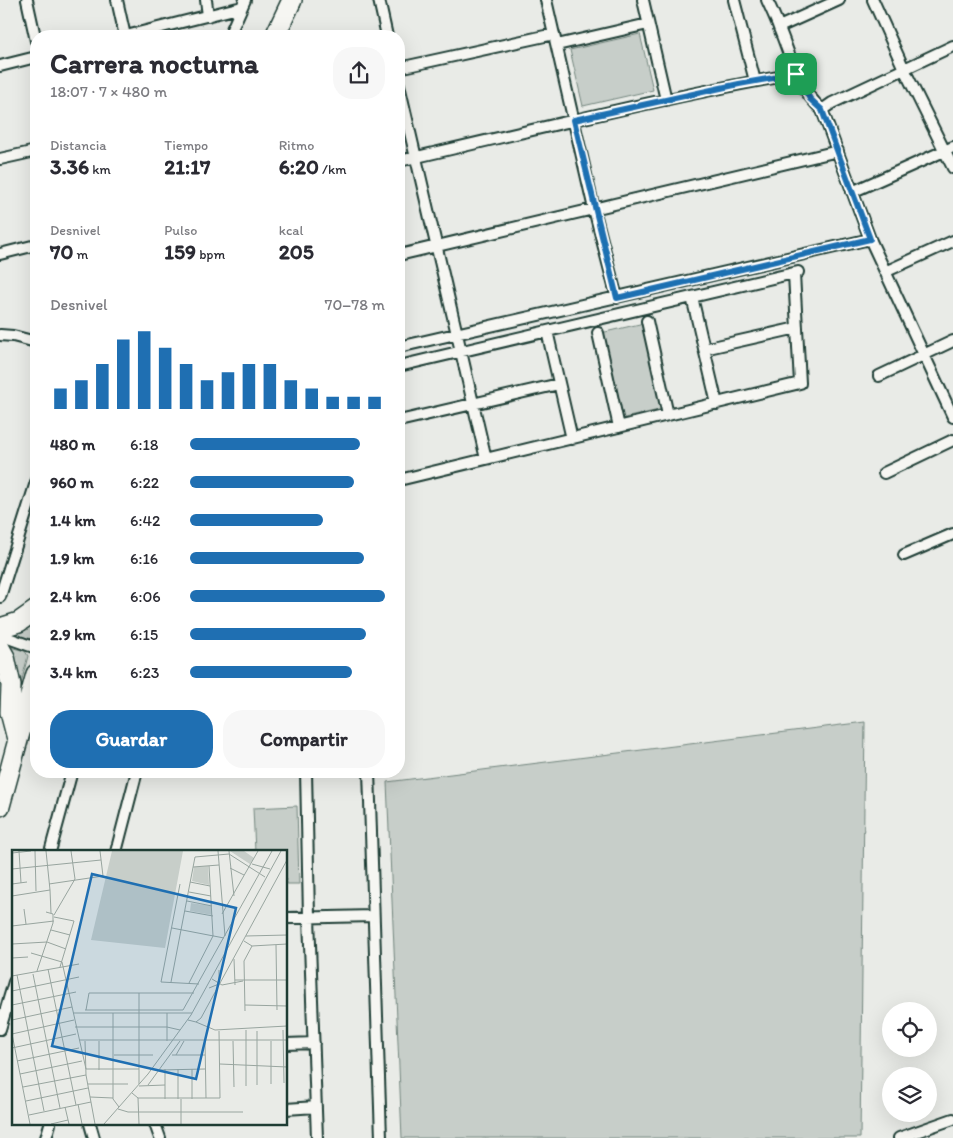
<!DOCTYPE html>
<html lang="es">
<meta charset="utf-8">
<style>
:root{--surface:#fff;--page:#f7f7f7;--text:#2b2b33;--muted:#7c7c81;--accent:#1f6fb2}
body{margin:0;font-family:Itim,sans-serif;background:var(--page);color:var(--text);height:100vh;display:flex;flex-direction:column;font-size:19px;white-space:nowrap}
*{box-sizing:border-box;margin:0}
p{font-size:16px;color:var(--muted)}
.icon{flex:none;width:28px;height:28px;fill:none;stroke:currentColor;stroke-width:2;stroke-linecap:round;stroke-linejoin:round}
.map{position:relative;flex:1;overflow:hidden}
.details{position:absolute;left:30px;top:30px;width:375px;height:748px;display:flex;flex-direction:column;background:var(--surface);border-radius:20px;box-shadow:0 5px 20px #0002}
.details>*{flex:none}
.buttons{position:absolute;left:882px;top:1002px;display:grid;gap:10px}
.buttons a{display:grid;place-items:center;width:55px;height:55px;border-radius:50%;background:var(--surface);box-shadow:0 5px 20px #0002;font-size:25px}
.pin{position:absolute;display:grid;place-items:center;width:42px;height:42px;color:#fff;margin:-21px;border-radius:10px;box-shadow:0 2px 8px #0006}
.round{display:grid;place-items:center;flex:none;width:52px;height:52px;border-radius:20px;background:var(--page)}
.summary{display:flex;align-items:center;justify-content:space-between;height:85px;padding:0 20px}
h1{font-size:28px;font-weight:700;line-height:38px}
.metrics{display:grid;grid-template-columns:repeat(3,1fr);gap:8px;height:85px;padding:5px 20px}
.metrics div{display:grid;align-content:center}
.metrics b{font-size:21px;font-weight:700}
.metrics small{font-size:14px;font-weight:400}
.metrics p{font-size:14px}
.chart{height:140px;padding:10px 20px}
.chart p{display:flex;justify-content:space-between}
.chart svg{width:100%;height:90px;margin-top:5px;stroke:var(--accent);stroke-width:6}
.action{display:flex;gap:10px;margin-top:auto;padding:10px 20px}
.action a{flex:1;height:58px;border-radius:20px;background:var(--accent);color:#fff;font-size:20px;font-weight:700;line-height:58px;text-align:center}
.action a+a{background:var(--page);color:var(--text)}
ul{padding:0 20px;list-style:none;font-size:16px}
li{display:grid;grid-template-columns:80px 60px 1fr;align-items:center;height:38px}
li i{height:12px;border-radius:6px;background:var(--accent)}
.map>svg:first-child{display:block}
</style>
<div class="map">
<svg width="953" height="1138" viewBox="0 0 953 1138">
<rect width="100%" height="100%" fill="#e9ebe7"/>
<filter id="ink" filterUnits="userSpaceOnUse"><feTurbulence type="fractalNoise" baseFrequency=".02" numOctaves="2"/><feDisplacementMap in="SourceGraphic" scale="10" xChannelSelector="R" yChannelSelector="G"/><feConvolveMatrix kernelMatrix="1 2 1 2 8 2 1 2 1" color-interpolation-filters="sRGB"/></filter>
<g filter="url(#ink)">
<path fill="#c7cec9" stroke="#73867e" d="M640,34l13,56 -70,16 -13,-56z
M644,323l19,86 -43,10 -19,-86z
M36,616v13l-4,10 -23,-6z
M6,646l19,5 3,5 -9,35z
M865,722l-5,416h-458l-15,-356z
M297,806l2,78h-13v-32h-31l-2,-44z"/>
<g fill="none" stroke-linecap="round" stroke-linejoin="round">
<defs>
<path id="street" d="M27,0l9,41
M117,0l8,36
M206,0l2,16
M379,0l8,36
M546,0l48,209 23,89
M643,0l23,100
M734,0l21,81
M767,0c4,9 9,19 12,28 13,31 17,58 43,82l48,129 83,178
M873,0l31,69 49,99
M779,27l60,-27
M126,36l116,-29
M229,36l16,-36
M557,45l91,-21
M0,66l36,-9
M399,68l155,-34
M399,85l87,374
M822,110l10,-7 121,-57
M0,159l36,-8
M399,161c132,-30 263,-64 397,-87
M852,192l101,-45
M0,254l36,-9
M399,255l439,-104
M887,271l66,-30
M692,297l25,107
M647,321l21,94
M547,331l25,108
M598,333l21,94
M0,335l13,1 23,6
M399,347l471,-108
M704,349l93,-21
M399,366l399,-94
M879,376l74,-35
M399,421l160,-37
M884,473l69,-33
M399,480l401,-97 -6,-109
M904,555l49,-21
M0,597l36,-115
M0,635l36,13
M306,771l3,146 8,221
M369,771l12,367
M50,852l22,-81
M116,852l21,-81
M286,918l87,-2
M0,1029l14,-47
M286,1044l28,-1
M286,1109l30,-2
M90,1124l4,14
M155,1124l5,14
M46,1138l4,-14
M899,1138l54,-19"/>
<path id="highway" d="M275,36l17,-36
M0,628l19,-6 17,-12
M0,648l5,9 6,28 -1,27 7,27
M0,806l36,-132"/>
</defs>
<use href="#street" stroke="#1f3d34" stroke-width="14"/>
<use href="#highway" stroke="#1f3d34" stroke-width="22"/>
<use href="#street" stroke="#f6f6f2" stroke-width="10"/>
<use href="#highway" stroke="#f6f6f2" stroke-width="19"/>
</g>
</g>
<g fill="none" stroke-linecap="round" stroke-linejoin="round" filter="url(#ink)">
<defs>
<path id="route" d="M796,74l14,25 12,11 48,129 -253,59 -43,-178 165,-36z"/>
</defs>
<use href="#route" stroke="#fff" stroke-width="10"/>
<use href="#route" stroke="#1f6fb2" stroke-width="6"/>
</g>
<g transform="translate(12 850)">
<rect width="275" height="275" fill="#e9ebe7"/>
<path d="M100,1h71l-18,97 -74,-8zM218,1h14l10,7 -4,6zM196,16l1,19 -17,-4 2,-14zM179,53l20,3 1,9 -22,-4z" fill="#c7cec9"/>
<path fill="none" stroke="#98a59f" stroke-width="1" d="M7,1l2,32M23,1l1,40M206,1l7,85M217,1l5,45M0,3l19,-2M240,14l18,5M181,17l26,-2M218,18l14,7M0,19l89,-9M178,32l20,4M0,34l15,-2M37,34l54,-8 -3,-25M168,34l-19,98 38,2M38,40l1,23M177,42l22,4M0,46l38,-6 -4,-39M175,51l25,5M12,59l2,15M173,61l28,5M210,64l36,-63M42,65l21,-36 -4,-28M42,67l20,4 -14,46M0,76l42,-5M160,78l52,10M39,80l19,5M234,86l41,-1M232,91l8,5 35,-2M0,94l35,-2 19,7M264,95l1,65M19,103l31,9 24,107h53M0,108l16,-1M222,109l1,26M36,119l28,136M25,121l16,-48v-9l-7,-2M21,124l27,134M5,125l27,136M0,126l67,-12M200,129l10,6 21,-4M223,130h52M159,132l24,-125 34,-3 36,23M177,133l24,-47 -4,-70M197,138l10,-4v-14M0,141l67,-14M127,143v91M0,155l64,-13M233,155l42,1M73,160h98l89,-159M74,160l3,-17h105M233,161l-1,-50 8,-15M61,163h119M101,163v86l6,8M0,170l60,-13M176,170l8,2 5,-4 86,-158M184,172l19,8 72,-4M63,177h92l13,3M234,180v56M271,180l1,53M0,184l18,90M0,184l62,-14M67,190h208M73,191l1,34 9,49M87,191v29M155,191v-28M193,191l1,57M221,191l1,46M0,198l64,-14M102,205h39M160,205h33M164,205l8,-14M5,211l62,-13M208,214l67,3M153,219v30M166,219v30M148,220l45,-1M8,224l62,-13M76,234h40M259,234v-43M136,235l32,-44M245,235v-54M127,236l26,-1M11,237l63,-12M120,243l6,5h82l-1,-67M78,247l23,1M126,248l1,26M169,249v25M180,249v-30M14,251l62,-13M66,254l4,20M53,257l4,17M106,259l10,3h115M17,265l62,-13M39,274l17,-4M92,274l44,-50 43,-59 90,-164"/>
<path fill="#1f6fb2" fill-opacity="0.15" stroke="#1f6fb2" stroke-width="2.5" d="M80,24l144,34 -40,171 -144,-33z"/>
<rect width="275" height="275" fill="none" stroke="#1f3d34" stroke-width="2.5"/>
</g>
</svg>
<div class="buttons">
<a><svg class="icon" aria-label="locate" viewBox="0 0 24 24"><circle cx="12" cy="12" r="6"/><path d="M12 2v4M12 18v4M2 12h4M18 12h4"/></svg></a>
<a><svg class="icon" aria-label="layers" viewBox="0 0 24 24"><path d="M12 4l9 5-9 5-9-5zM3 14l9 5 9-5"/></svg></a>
</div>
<div class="pin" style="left:796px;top:74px;background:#1e9e55"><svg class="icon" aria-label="arrive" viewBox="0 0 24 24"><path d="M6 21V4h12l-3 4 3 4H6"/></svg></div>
<section class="details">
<div class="summary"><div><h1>Carrera nocturna</h1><p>18:07 · 7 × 480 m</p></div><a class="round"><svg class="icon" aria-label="share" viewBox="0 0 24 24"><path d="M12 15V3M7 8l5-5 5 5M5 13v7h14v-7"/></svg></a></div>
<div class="metrics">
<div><p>Distancia</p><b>3.36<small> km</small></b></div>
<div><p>Tiempo</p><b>21:17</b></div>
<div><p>Ritmo</p><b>6:20<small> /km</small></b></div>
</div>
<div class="metrics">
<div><p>Desnivel</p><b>70<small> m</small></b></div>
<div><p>Pulso</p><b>159<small> bpm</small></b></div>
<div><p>kcal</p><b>205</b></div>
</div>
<div class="chart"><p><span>Desnivel</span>70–78 m</p>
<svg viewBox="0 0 160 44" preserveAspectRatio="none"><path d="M5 44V34M15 44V30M25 44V22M35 44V10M45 44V6M55 44V14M65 44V22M75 44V30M85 44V26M95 44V22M105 44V22M115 44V30M125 44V34M135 44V38M145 44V38M155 44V38"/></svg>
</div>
<ul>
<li><b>480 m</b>6:18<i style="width:87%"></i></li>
<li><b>960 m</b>6:22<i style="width:84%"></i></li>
<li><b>1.4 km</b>6:42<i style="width:68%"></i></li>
<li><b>1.9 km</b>6:16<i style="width:89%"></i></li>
<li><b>2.4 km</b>6:06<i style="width:100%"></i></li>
<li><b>2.9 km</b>6:15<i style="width:90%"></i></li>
<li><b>3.4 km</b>6:23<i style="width:83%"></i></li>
</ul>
<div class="action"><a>Guardar</a><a>Compartir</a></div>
</section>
</div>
